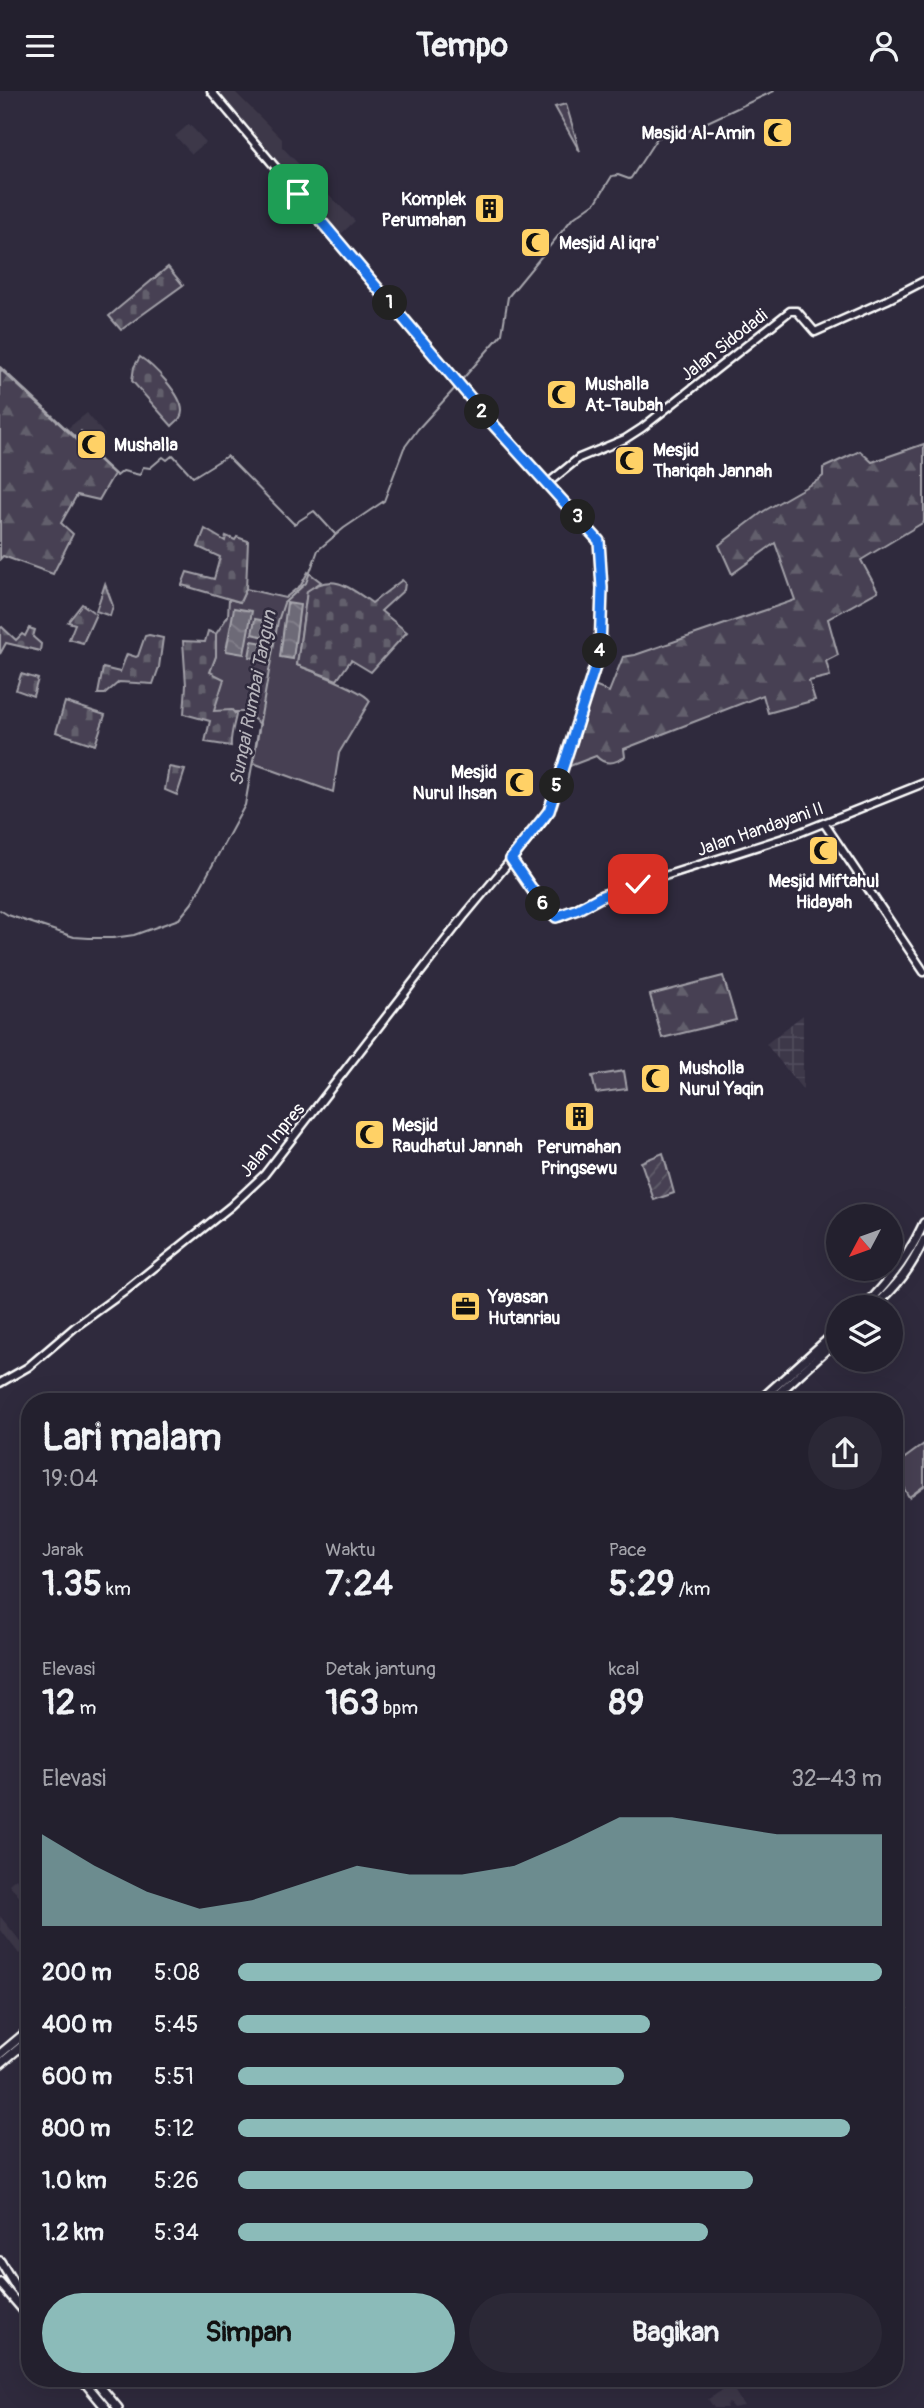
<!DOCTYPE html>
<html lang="id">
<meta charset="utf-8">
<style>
:root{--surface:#23202e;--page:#2b2836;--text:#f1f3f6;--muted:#a3a3aa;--line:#403e4a;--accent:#8bbbb9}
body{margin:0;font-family:Pangolin,sans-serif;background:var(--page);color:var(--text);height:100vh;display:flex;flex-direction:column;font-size:26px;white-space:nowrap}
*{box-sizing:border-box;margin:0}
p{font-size:23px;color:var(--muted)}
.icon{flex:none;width:38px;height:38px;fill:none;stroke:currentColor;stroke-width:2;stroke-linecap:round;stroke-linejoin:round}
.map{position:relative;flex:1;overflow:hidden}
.drawer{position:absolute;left:21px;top:1302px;width:882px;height:994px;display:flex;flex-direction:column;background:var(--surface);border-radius:28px;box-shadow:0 7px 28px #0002,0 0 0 2px var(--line)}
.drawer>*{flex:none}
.needle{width:46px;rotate:229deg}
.fabs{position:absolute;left:826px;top:1113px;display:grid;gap:14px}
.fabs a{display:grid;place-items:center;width:77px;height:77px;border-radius:50%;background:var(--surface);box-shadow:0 7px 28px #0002,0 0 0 2px var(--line);font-size:35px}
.pin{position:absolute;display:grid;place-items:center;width:60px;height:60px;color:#fff;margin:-30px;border-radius:14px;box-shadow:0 4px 10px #0006}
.km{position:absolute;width:35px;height:35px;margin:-18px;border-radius:50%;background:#222;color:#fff;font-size:19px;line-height:35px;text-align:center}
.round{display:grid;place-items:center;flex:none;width:74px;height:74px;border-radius:37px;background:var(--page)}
.headline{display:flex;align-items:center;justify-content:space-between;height:119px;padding:0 21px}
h1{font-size:38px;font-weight:800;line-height:52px}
.figures{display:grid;grid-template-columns:repeat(3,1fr);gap:10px;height:119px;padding:7px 21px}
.figures div{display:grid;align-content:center}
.figures b{font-size:35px;font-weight:800}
.figures small{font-size:19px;font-weight:400}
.figures p{font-size:19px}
.chart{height:196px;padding:14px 21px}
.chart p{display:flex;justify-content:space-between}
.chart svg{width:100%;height:126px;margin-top:7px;fill:var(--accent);opacity:.7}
.action{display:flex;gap:14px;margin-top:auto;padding:14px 21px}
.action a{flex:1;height:80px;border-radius:42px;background:var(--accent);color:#111;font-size:28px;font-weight:800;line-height:80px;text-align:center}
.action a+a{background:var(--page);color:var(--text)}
ul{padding:0 21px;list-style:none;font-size:23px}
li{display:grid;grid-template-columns:112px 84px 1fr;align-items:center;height:52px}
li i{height:18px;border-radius:9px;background:var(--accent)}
header{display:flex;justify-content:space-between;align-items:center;height:91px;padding:0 21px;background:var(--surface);font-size:32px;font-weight:800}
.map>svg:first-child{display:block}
</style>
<header><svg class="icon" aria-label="menu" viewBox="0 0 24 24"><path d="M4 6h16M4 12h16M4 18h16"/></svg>Tempo<svg class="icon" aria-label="person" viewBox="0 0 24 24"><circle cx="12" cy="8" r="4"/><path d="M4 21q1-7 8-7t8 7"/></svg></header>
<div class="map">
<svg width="924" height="2317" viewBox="0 0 924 2317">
<defs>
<pattern id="industrial-grid" width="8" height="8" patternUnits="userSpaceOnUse" patternTransform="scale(1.75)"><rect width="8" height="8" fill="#3c3749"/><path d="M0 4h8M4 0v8" fill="none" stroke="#504b5b"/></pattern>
<pattern id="forest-firs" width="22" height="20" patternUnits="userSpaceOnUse" patternTransform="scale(1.75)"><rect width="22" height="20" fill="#464152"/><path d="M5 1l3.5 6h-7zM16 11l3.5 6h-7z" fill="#625e6c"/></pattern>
<pattern id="cemetery-stones" width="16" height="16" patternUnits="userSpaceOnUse" patternTransform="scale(1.75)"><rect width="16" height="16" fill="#464152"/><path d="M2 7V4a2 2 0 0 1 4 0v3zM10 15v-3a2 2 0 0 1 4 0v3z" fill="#625e6c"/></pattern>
<pattern id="park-crowns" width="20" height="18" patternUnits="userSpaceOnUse" patternTransform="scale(1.75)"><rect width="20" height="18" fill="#464152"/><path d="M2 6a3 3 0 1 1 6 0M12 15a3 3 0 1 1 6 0" fill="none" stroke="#625e6c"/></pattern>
<pattern id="garden-furrows" width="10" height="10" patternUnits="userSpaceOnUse" patternTransform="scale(1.75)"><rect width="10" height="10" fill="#464152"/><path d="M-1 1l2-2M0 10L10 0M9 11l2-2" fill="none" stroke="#625e6c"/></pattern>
<pattern id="water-waves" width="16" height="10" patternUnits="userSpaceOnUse" patternTransform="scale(1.75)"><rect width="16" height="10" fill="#6d6a77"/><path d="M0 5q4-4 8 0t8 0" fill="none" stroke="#83808b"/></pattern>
</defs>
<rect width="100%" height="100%" fill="#2f2a3d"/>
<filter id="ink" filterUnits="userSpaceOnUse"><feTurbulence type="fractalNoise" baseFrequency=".0143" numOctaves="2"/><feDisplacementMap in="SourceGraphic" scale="14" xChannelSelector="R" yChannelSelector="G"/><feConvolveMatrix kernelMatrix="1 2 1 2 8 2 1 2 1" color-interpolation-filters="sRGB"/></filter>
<g filter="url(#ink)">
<path fill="#3c3749" d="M214,0h20l48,48v8l73,74 -17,16z
M189,33l17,18 -14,12 -17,-18z
M87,322l18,22 -12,16 -25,-23z
M16,1787l10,12 4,-3v7l-2,-1 -7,6 -12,-15z
M0,1825l26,32 -7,6 -19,-25z
M731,2294l13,21 -11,2 -4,-5 -3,2 1,3h-13l-6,-9z"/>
<path fill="url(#industrial-grid)" d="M803,924v75l-37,-46z"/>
<path fill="#464152" stroke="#a2a0a8" stroke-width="2" d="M308,481l13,10 -14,10 -10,73c15,6 67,25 73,36l-31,52 -6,39 -80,-29 7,-39 -15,-12h-32l-3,-40 6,-16v-22l12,-18 1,-17 11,3 6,-13 39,9 16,-13z
M624,980l3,18 -31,4 -4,-17z
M924,1353v42l-15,11 -15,-25v-6z
M901,1890l6,27 -10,2 -3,-27z"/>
<path fill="url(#forest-firs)" stroke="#a2a0a8" stroke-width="2" d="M0,278l114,105 -15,26 -22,-5 -16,28 12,11 -20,40 -50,-18 -3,3z
M924,353v78l-63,38 17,31 -50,28 10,36 -12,6 4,15 -21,5 6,19 -47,13 -5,-18 -139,54 1,8c-10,6 -20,9 -29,-1l-29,11 25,-82 17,7 14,-35 12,-2 160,-55 -20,-57 -43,31 -13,-29 45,-34 54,-31 5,-4v-8l37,-17 12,11z
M723,885l13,44 -74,18 -12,-43z"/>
<path fill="url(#cemetery-stones)" stroke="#a2a0a8" stroke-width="2" d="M168,176l15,18 -62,45 -12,-14z
M140,266c13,8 42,38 42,54 0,7 -5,10 -10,15l-40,-45 2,-14z
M205,438l20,12 1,-5 9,4 2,-3 11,4 -2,48 -6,13 -58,-17 5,-13 27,7 6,-22 -22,-10z
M402,489l3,3 -1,7 -23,21 26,21 -36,40 -20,-12 -14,20 -40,-15 10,-74c25,-19 43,-4 65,12z
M105,493l8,22 -3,10 -14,-5z
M82,513l14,10 -13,29 -14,-4 6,-15 -7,-2z
M2,536l14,13 6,-6 3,2 4,-8 6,2 -2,7 8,7 -1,7 -34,-8 -6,11v-26z
M208,540l8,3v22l-6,16 14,7 -10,32 18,-1 4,5c-2,10 -6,21 -5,31l-26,-4 5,-21 -26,-7 2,-29 -3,-44 22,1z
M149,544l14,3 -4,29 -6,17 -34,-2 -14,12h-7l5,-26 17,4 7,-18 9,3 2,-1 7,-20z
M21,583l17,5 -5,17 -17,-6z
M65,611l40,13 -10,30 -39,-13z
M169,676l16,3 -8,25 -12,-5z"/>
<path fill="url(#park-crowns)" stroke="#a2a0a8" stroke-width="2" d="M566,13l14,48 -25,-45z"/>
<path fill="url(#garden-furrows)" stroke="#a2a0a8" stroke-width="2" d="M663,1062l11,40 -20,7 -13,-38z"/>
<path fill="url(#water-waves)" stroke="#a7a6ad" stroke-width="2" d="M287,512l13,2 -7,54 -13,-2z
M234,517l18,3 -8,43 -18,-3z
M255,528l17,3 -3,16 -17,-4z
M252,550l17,3 -3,16 -17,-3z"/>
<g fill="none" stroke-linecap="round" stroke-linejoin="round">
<path stroke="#a7a6ad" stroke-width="2" d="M0,276l117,109 6,-5 17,4 3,-8 7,1 13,-11 4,3 6,-5 20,22 34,-21 67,68 20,-13 21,23
M460,291l42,-48 6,-37 64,-78 24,-17 16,-26 6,-1 11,4 2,-1 26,-40 7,-2 7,3 103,-48
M81,340l15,15 -4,6
M0,819l8,5 66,22 15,1h24l21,-3 45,-16 13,-16 53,-98 33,-184 6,-18 22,-20 12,-33 26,-22 40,-27 20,-53 14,-19 39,-43"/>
<defs>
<path id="secondary" d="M547,393l32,-26 46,-19 17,-11 148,-117h7l18,21 72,-32 37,-19
M824,732l100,149
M511,768l40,55 9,3 42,-21 194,-62 128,-51
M0,1292l28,-16 47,-40 50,-36 106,-85 33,-31 201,-260 79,-95c14,-24 14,-53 28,-77l28,-92 2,-63 -3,-47 -114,-126 -274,-324"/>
<path id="primary" d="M864,1216c25,-25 45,-51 60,-84
M874,1216c24,-22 36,-38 50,-67
M758,1311l80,-72
M769,1311l69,-63
M0,1963l30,-25
M0,1973l30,-25
M0,2170l17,28 13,15
M0,2192l30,35
M81,2287l25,30
M93,2287l25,30"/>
</defs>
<use href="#secondary" stroke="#fff" stroke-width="11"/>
<use href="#primary" stroke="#fff" stroke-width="12"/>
<use href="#secondary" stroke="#2f2a3d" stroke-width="6"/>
<use href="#primary" stroke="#2f2a3d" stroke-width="7"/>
</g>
</g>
<g fill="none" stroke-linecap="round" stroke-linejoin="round" filter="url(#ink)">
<defs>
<path id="route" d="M298,103l192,227 109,120 3,47 -2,63 -51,160 -38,48 27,39 18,19 22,-8 24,-13 36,-12"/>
</defs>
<use href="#route" stroke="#fff" stroke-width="14"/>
<use href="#route" stroke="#1a73e8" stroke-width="9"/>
</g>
<defs>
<symbol id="mosque-square" viewBox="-11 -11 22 22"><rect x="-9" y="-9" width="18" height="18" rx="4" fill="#ffd166" stroke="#2f2a3d"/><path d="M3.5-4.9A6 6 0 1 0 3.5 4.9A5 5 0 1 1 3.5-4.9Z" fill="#111"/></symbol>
<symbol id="building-square" viewBox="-11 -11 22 22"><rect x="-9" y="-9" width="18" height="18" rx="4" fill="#ffd166" stroke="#2f2a3d"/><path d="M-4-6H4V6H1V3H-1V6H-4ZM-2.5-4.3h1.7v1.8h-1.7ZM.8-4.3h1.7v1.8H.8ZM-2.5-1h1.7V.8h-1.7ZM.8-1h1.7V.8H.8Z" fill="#111"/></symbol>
<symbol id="office-square" viewBox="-11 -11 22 22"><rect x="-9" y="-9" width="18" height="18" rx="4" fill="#ffd166" stroke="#2f2a3d"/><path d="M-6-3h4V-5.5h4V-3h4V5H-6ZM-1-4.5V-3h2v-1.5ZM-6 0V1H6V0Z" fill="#111"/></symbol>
</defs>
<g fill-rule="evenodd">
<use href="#mosque-square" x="760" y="24" width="35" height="35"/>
<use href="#building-square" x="472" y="100" width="35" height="35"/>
<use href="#mosque-square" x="518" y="134" width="35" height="35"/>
<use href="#mosque-square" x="544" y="286" width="35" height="35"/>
<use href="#mosque-square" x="74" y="336" width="35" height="35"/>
<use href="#mosque-square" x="612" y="352" width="35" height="35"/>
<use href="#mosque-square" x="502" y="674" width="35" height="35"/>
<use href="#mosque-square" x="806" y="742" width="35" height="35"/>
<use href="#mosque-square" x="638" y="970" width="35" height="35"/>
<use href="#building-square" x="562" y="1008" width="35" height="35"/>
<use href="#mosque-square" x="352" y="1026" width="35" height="35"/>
<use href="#office-square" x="448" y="1198" width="35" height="35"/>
</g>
<g text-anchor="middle" stroke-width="5" stroke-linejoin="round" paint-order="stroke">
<g font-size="18" font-weight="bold" fill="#fff" stroke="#2f2a3d" text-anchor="start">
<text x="755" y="48" text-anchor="end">Masjid Al-Amin</text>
<text x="466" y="114" text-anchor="end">Komplek<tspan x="466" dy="21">Perumahan</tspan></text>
<text x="559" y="158">Mesjid Al iqra'</text>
<text x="585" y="299">Mushalla<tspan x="585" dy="21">At-Taubah</tspan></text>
<text x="114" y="360">Mushalla</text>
<text x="653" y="365">Mesjid<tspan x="653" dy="21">Thariqah Jannah</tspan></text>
<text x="497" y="687" text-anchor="end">Mesjid<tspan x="497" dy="21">Nurul Ihsan</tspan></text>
<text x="824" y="796" text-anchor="middle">Mesjid Miftahul<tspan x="824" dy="21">Hidayah</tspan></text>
<text x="679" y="983">Musholla<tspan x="679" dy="21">Nurul Yaqin</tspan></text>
<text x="392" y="1040">Mesjid<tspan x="392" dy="21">Raudhatul Jannah</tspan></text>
<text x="579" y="1062" text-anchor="middle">Perumahan<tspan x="579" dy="21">Pringsewu</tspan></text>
<text x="488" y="1212">Yayasan<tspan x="488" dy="21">Hutanriau</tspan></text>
</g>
<g font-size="18" fill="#fff" stroke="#2f2a3d">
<text transform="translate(724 254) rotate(-38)" y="6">Jalan Sidodadi</text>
<text transform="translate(760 738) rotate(-19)" y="6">Jalan Handayani II</text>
<text transform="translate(272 1049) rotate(-50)" y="6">Jalan Inpres</text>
</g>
<g font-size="19" font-style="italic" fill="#b6b4bb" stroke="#2f2a3d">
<text transform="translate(252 607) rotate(-79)" y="7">Sungai Rumbai Tangun</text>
</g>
</g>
</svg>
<div class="fabs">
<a><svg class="needle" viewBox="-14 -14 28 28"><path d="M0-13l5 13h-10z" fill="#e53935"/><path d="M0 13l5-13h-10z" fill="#a3a3aa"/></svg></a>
<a><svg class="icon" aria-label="layers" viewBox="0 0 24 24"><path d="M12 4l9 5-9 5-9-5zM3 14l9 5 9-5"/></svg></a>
</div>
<div class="pin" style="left:298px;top:103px;background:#1e9e55"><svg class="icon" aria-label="arrive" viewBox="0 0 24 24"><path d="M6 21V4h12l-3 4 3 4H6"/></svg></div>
<div class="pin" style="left:638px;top:793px;background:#d93025"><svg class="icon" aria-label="check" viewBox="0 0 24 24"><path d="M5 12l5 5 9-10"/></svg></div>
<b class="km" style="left:390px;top:212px">1</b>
<b class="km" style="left:482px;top:321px">2</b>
<b class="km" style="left:578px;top:426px">3</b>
<b class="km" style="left:600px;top:560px">4</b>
<b class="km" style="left:557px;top:695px">5</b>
<b class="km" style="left:543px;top:813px">6</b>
<section class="drawer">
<div class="headline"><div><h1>Lari malam</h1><p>19:04</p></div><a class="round"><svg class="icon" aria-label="share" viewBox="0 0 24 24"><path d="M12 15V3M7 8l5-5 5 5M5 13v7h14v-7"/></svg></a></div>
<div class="figures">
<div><p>Jarak</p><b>1.35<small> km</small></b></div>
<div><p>Waktu</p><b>7:24</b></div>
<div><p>Pace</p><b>5:29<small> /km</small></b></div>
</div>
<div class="figures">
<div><p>Elevasi</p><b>12<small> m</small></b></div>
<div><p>Detak jantung</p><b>163<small> bpm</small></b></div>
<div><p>kcal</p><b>89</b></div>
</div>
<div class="chart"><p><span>Elevasi</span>32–43 m</p>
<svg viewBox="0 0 160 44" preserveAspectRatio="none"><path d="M0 44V12L10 23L20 32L30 38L40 35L50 29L60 23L70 26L80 26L90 23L100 15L110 6L120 6L130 9L140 12L150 12L160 12V44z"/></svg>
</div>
<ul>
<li><b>200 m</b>5:08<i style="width:100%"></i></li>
<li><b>400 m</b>5:45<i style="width:64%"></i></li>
<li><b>600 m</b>5:51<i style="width:60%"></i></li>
<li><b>800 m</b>5:12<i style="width:95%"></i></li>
<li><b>1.0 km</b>5:26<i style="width:80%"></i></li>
<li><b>1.2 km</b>5:34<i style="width:73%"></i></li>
</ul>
<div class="action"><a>Simpan</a><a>Bagikan</a></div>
</section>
</div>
